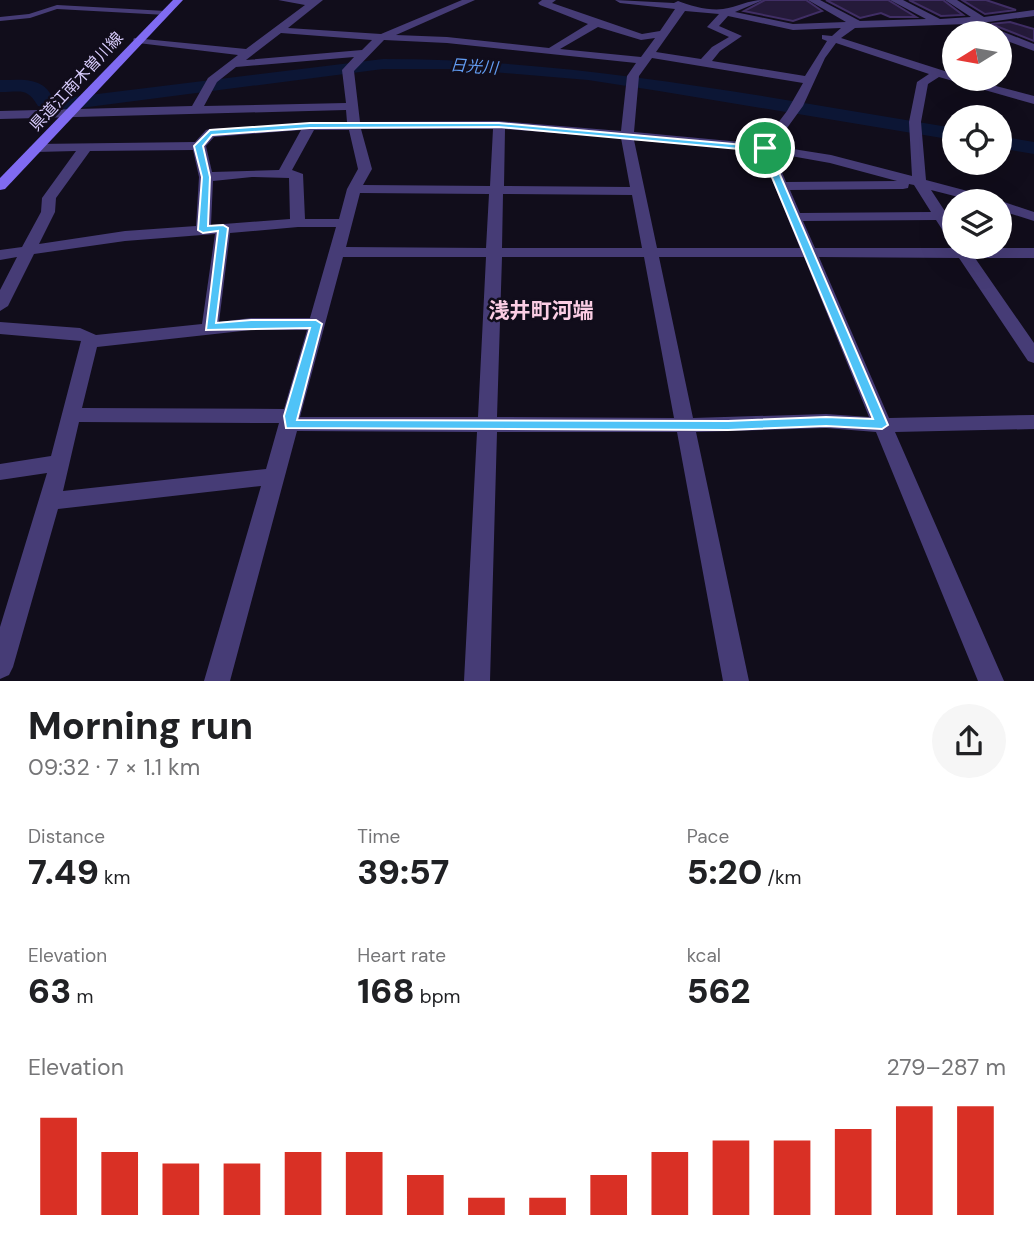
<!DOCTYPE html>
<meta charset="utf-8">
<style>
:root{--surface:#fff;--page:#f6f6f6;--text:#202124;--muted:#757577;--accent:#d93025}
body{margin:0;font-family:"DM Sans","Noto Sans JP",sans-serif;background:var(--page);color:var(--text);height:100vh;display:flex;flex-direction:column;font-size:26px;white-space:nowrap}
*{box-sizing:border-box;margin:0}
p{font-size:23px;color:var(--muted)}
.icon{flex:none;width:38px;height:38px;fill:none;stroke:currentColor;stroke-width:2;stroke-linecap:round;stroke-linejoin:round}
.map{position:relative;height:681px;overflow:hidden}
.details{display:flex;flex-direction:column;background:var(--surface);flex:1}
.details>*{flex:none}
.needle{width:46px;rotate:259deg}
.buttons{position:absolute;left:942px;top:21px;display:grid;gap:14px}
.buttons a{display:grid;place-items:center;width:70px;height:70px;border-radius:50%;background:var(--surface);box-shadow:0 7px 28px #0002;font-size:35px}
.pin{position:absolute;display:grid;place-items:center;width:60px;height:60px;color:#fff;margin:-30px;border:4px solid #fff;border-radius:50%;box-shadow:0 2px 7px #0007}
.round{display:grid;place-items:center;flex:none;width:74px;height:74px;border-radius:37px;background:var(--page)}
.headline{display:flex;align-items:center;justify-content:space-between;height:119px;padding:0 28px}
h1{font-size:38px;font-weight:800;line-height:52px}
.metrics{display:grid;grid-template-columns:repeat(3,1fr);gap:10px;height:119px;padding:7px 28px}
.metrics div{display:grid;align-content:center}
.metrics b{font-size:35px;font-weight:800}
.metrics small{font-size:19px;font-weight:400}
.metrics p{font-size:19px}
.chart{height:196px;padding:14px 28px}
.chart p{display:flex;justify-content:space-between}
.chart svg{width:100%;height:126px;margin-top:7px;stroke:var(--accent);stroke-width:6}
.map>svg:first-child{display:block}
</style>
<div class="map">
<svg width="1034" height="681" viewBox="0 0 1034 681">
<rect width="100%" height="100%" fill="#110d1b"/>
<g fill="none" stroke-linecap="round" stroke-linejoin="round">
<path fill="#0c1635" fill-rule="evenodd" d="M383,59c193,0 381,38 571,69v12l-295,-49 -71,-11 -130,-11h-75l-318,41 -27,-4c-11,-19 -17,-14 -38,-14v-12c19,0 43,-4 52,17l13,1z
M999,136l35,6v12l-35,-6z"/>
</g>
<path fill="#251a3a" stroke="#402e65" stroke-width="2" d="M765,0h41l16,11 -29,10 -49,-10z
M826,0h62l28,17h-26l-9,-4 -21,5z
M909,0h34l20,15 -22,1z
M962,0h24l30,10 -31,4z
M1010,22l24,7v12l-43,-17z"/>
<g fill="none" stroke-linecap="round" stroke-linejoin="round">
<path fill="#463c76" fill-rule="evenodd" d="M57,5l109,6 3,2 -3,2 -109,-6 -27,9 -30,3v-4l29,-3z"/>
<path fill="#463c76" fill-rule="evenodd" d="M278,0h45l-35,28 93,6 81,-34h13l-79,35 51,2 102,11 39,-24 -48,-19 -2,-2 4,-3h14l-4,3 90,31 18,-3 15,-22 -55,-6 -5,-3 59,3 4,-2c12,5 32,10 45,8 15,-2 25,-9 40,-9l-28,12 58,12 53,-2 -38,-22h12l40,21 66,-2 -36,-19h13l37,19 31,-2 -26,-17h12l27,17 50,-7v6l-53,7 53,21v7l-35,-13v-5h-11l-21,-9 -112,4 -14,10 113,36v5h15l65,17v8l-95,-27 -11,7 -7,38 5,58 68,18 2,3h-22l-43,-11 23,35v16l-5,-1 -13,-20 -133,1 12,27h138l1,-3 15,3h65v10h-59l59,85v20l-6,-2 -69,-103 -140,-1 70,161 145,-3v14l-139,3 109,249h-26l-102,-249 -50,-4 -130,4 53,249h-26l-46,-249h-180l-7,249h-26l13,-249 -180,-1 -67,250h-26l57,-195 -203,23 -45,158 -4,8 -9,4v-52l47,-154 -47,7v-16l51,-8 30,-115 -81,-7v-12l80,6 16,7 106,-11 13,-90 -90,7 -91,13 -26,52 -8,5v-21l17,-33 -17,3v-10l22,-3 19,-35 1,-14 34,-47 -40,1 -7,-4 7,-4 159,-2 11,-12 4,-1 137,-7 -1,-12 -346,9v-8l192,-5 16,-28 30,-23 -100,-12 -5,-3 1,-2 112,11 59,-44zM685,11l34,3 -12,13 22,10 -17,10 -11,12 -45,-7zM728,16l65,14 48,-2 -9,8 -10,-1v4l5,2 -22,35 -93,-15 8,-10 22,-15 -23,-10zM598,27l43,13 14,-2 -14,19 -81,-8zM281,33l91,7 -10,10 -116,10zM384,40l63,3 189,20 -9,13 -6,55 -122,-10 -139,1 -6,-51zM836,43l93,31 -12,8 -8,40 3,54 -81,-21 -57,-9 29,-40 22,-48zM354,57l-12,13 4,33 -142,3 13,-24 19,-15zM652,58l151,25 -16,28 -25,33 -128,-12 5,-56zM361,129h132l-3,57 -127,-1 9,-16zM505,129l116,9 9,49 -126,-1zM301,130l-22,40 -67,2 -6,-26 8,-9zM314,130h35l9,39 -11,20 -8,30h-34l-2,-45 -11,-4zM634,140l126,11 40,97h-143zM193,150l6,27 -3,49 -71,5 -86,13 16,-32 1,-14 34,-47zM774,153l56,10 67,18 -111,1zM252,177l37,1 1,41 -79,6 2,-44zM909,184l5,1 17,27 -131,1 -10,-23 113,-1 5,-1zM360,193l129,1 -3,54 -140,-1zM503,194l129,1 10,53h-140zM298,227h38l-26,91h-59l-32,4 11,-89zM343,257h143l-8,160h-178zM502,257h142l30,161 -177,-1zM659,257h145l65,160 -43,-3 -133,4zM251,330h56l-23,79 -202,-1 15,-61zM79,422l200,1 -13,46 -203,22z
M997,201l7,1 30,10v9l-35,-11v-9z"/>
<path fill="#806bf2" fill-rule="evenodd" d="M173,0h10l-178,189 -5,1v-12z"/>
</g>
<path fill="#4fc3f7" stroke="#fff" stroke-width="2" fill-rule="evenodd" d="M310,123h189l269,24 120,278 -6,4 -56,-3 -98,4 -442,-2 -2,-12 26,-88 -104,2 12,-99 -15,2 -5,-3 4,-53 -8,-31 16,-16zM499,127l262,24 112,268 -47,-2 -98,4 -431,-1 25,-96 -6,-4h-65l-35,3 12,-95 -5,-3 -15,1 2,-49 -7,-31 9,-11 98,-7z"/>
<g text-anchor="middle" stroke-width="5" stroke-linejoin="round" paint-order="stroke">
<g font-size="16" font-style="italic" fill="#629cf2" stroke="#110d1b">
<text transform="translate(474 66) rotate(4)" y="6">日光川</text>
</g>
<g font-size="16" fill="#d7cbfb" stroke="#110d1b">
<text transform="translate(76 81) rotate(-47)" y="6">県道江南木曽川線</text>
</g>
<g font-size="21" font-weight="bold" fill="#fbcde4" stroke="#110d1b">
<text x="541" y="318">浅井町河端</text>
</g>
</g>
</svg>
<div class="buttons">
<a><svg class="needle" viewBox="-14 -14 28 28"><path d="M0-13l5 13h-10z" fill="#e53935"/><path d="M0 13l5-13h-10z" fill="#757577"/></svg></a>
<a><svg class="icon" aria-label="locate" viewBox="0 0 24 24"><circle cx="12" cy="12" r="6"/><path d="M12 2v4M12 18v4M2 12h4M18 12h4"/></svg></a>
<a><svg class="icon" aria-label="layers" viewBox="0 0 24 24"><path d="M12 4l9 5-9 5-9-5zM3 14l9 5 9-5"/></svg></a>
</div>
<div class="pin" style="left:765px;top:148px;background:#1e9e55"><svg class="icon" aria-label="arrive" viewBox="0 0 24 24"><path d="M6 21V4h12l-3 4 3 4H6"/></svg></div>
</div>
<section class="details">
<div class="headline"><div><h1>Morning run</h1><p>09:32 · 7 × 1.1 km</p></div><a class="round"><svg class="icon" aria-label="share" viewBox="0 0 24 24"><path d="M12 15V3M7 8l5-5 5 5M5 13v7h14v-7"/></svg></a></div>
<div class="metrics">
<div><p>Distance</p><b>7.49<small> km</small></b></div>
<div><p>Time</p><b>39:57</b></div>
<div><p>Pace</p><b>5:20<small> /km</small></b></div>
</div>
<div class="metrics">
<div><p>Elevation</p><b>63<small> m</small></b></div>
<div><p>Heart rate</p><b>168<small> bpm</small></b></div>
<div><p>kcal</p><b>562</b></div>
</div>
<div class="chart"><p><span>Elevation</span>279–287 m</p>
<svg viewBox="0 0 160 44" preserveAspectRatio="none"><path d="M5 44V10M15 44V22M25 44V26M35 44V26M45 44V22M55 44V22M65 44V30M75 44V38M85 44V38M95 44V30M105 44V22M115 44V18M125 44V18M135 44V14M145 44V6M155 44V6"/></svg>
</div>
</section>
